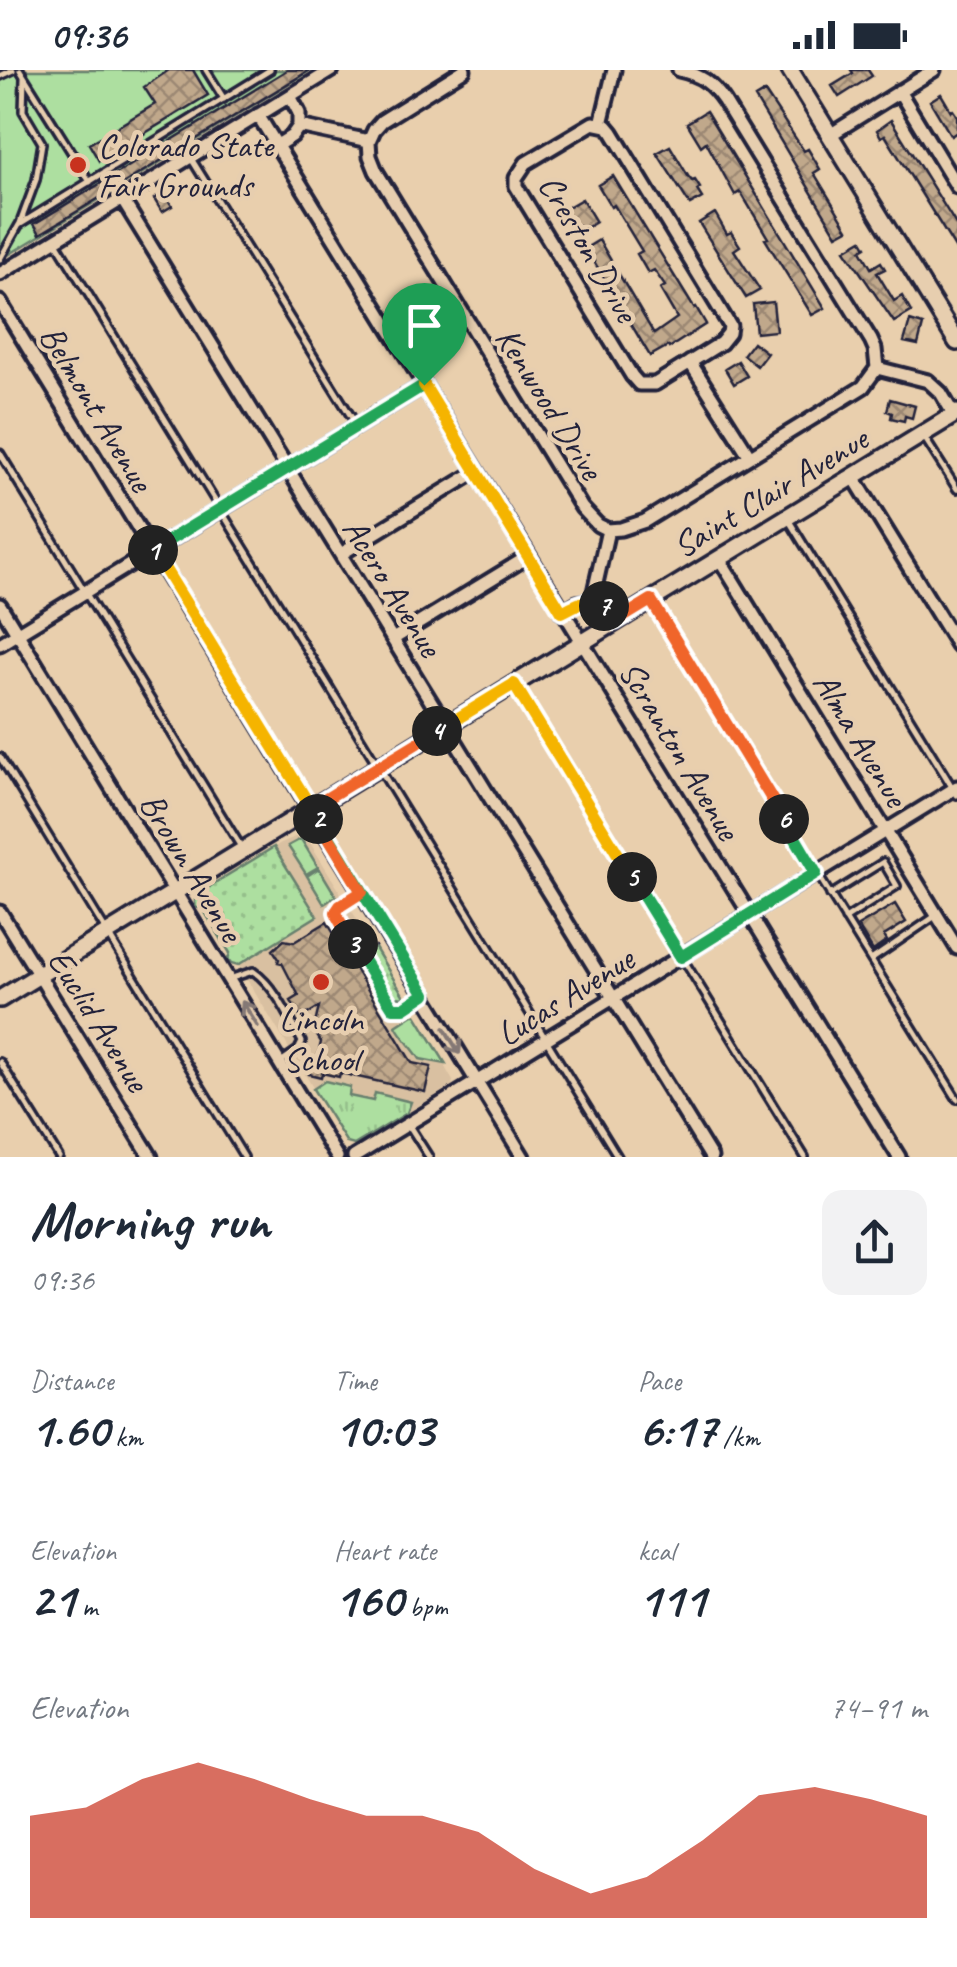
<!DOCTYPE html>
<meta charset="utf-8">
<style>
:root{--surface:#fff;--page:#f2f2f3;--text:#1f2937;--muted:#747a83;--accent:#c8321e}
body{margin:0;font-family:Caveat,sans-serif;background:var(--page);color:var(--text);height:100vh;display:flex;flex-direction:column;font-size:38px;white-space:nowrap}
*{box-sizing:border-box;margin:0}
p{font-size:32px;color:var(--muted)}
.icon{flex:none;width:55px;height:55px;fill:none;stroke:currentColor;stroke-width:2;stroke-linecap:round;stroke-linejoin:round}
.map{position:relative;height:1087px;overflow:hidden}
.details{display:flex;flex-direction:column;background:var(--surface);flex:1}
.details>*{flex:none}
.pin{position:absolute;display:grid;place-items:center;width:85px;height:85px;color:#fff;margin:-102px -42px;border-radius:50% 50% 50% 0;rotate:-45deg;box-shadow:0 0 10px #0007}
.pin .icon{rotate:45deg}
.km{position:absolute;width:50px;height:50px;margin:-25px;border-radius:50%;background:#222;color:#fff;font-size:28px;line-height:50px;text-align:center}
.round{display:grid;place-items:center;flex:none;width:105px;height:105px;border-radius:20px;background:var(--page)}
.head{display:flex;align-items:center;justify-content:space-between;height:170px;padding:0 30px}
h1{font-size:55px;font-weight:700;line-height:75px}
.stats{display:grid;grid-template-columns:repeat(3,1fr);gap:15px;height:170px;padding:10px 30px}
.stats div{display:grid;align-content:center}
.stats b{font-size:50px;font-weight:700}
.stats small{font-size:28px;font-weight:400}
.stats p{font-size:28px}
.chart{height:280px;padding:20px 30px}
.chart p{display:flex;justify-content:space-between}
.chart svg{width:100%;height:180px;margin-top:10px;fill:var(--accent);opacity:.7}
.status{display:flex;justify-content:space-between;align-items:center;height:70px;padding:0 50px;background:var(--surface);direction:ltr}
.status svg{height:28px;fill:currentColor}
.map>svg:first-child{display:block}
</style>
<div class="status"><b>09:36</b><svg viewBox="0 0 49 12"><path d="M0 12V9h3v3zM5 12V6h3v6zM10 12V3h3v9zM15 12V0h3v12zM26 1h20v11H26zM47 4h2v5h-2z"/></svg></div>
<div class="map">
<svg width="957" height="1087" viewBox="0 0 957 1087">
<defs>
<pattern id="grass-dots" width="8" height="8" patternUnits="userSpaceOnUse" patternTransform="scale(2.5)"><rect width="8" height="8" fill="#addfa0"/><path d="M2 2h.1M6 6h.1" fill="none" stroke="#95bf8b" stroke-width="1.8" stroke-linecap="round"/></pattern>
<pattern id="park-tufts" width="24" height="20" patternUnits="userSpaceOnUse" patternTransform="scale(2.5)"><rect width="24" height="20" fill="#addfa0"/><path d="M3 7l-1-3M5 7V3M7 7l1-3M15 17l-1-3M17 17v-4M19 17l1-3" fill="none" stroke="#95bf8b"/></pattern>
<pattern id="building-cross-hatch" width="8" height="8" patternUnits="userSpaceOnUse" patternTransform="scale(2.5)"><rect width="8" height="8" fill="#c0a88b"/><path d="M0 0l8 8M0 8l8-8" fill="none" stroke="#9c8873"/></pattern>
</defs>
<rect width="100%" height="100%" fill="#e9cfad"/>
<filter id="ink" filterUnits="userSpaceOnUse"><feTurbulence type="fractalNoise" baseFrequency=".01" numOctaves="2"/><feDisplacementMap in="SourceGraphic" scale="20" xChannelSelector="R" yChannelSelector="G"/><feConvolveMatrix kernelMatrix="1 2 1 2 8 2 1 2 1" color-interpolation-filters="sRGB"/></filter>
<g filter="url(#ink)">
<path fill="#d9c0a1" d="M304,763l142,231v5l7,12 -1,4 -98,60 -7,-2 -109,-178 -7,-2 -3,-4 2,-6 -27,-44 -9,-5 1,-4 18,-16 68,-41z"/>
<path fill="url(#grass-dots)" stroke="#68806e" stroke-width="2.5" d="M274,777l43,69 -79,49 -7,-2 -3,-4 2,-6 -27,-44 -8,-2v-7l18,-16z
M375,878l30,50 -9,-1 -4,-3 -25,-41z"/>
<path fill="url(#park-tufts)" stroke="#68806e" stroke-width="2.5" d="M413,945h3l30,49 -26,-5c-8,-12 -17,-20 -24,-33z
M325,1011l25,6 -1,9 24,5 2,-8 36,9 -4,11 -53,32 -7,-2 -34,-54z"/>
<path fill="#addfa0" stroke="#68806e" stroke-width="2.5" d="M0,0h311l-311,190z
M301,769l17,28 -12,7 -18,-28z
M319,798l17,28 -12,8 -17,-28z"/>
<path fill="url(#building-cross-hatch)" stroke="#22223b" stroke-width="2.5" d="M169,0h24l15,25 -109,66 -10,-17 66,-40 -11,-17z
M287,0h23l-270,164 -6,-10z
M851,0h17l4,6 -33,21 -7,-11 21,-13z
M765,22l39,59 4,-2 12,20 -6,4 34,56 -11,6 -82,-137z
M941,24l10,17 2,-1 4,6v16l-6,4 -21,-35z
M706,41l119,197 -13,7 -47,-76 3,-1 -25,-42 -3,-4 -5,3 -29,-53 -5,4 -14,-23z
M891,50l66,106v25l-72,-116 -4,2 -4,-7z
M670,76l18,30 4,5 3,-1 5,8 -3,2 5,8 -12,7 -33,-52z
M613,106l81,132 2,-1 10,17 -37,24 -1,-2 -18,10 -64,-108 13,-8 55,94 23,-16 -17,-29 5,-3 -11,-16 -6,3 -11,-19 5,-3 -28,-46 -3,2 -13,-22z
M164,123l8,13 -10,6 -8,-13z
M582,129l14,23 -15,9 -3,-6 -5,3 -10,-18z
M715,143l12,21 4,-2 9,14 -6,4 26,40 -14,8 -47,-75z
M862,170l4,7 -5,3 10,18 10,-6 4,7 -8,4 17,28 8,-5 9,16 -17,10 -49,-72z
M773,232l3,29 -20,2 -3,-29z
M910,251l13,4 -5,20 -14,-3z
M753,272l14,11 -10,13 -14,-11z
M738,291l9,15 -13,8 -9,-15z
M890,329l25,7 -3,12 -7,-2 -1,5 -13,-3 1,-5 -5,-2z
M895,834l11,18 -22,14 3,5 -14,10 -15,-25z
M327,852l85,141 19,4 -6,25 -85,-19 -1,4 -17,-4 -1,4 -12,-3 3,-11 4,1 5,-22 -5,-8 1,-6h-3l5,-21 -18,11 -10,-17 8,-5 -17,-33 -4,-1 1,-3 -6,-9 11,-10 10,2z"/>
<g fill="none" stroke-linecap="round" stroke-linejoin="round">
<defs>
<path id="lane" d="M20,0l70,112
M206,0l18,29
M0,6l13,-6
M192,90l165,266
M20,153l16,-43 6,-37 -19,-32 1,-34
M55,170l563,917
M0,189l19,-34 251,-155
M924,367l33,52
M0,383l241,394
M788,449l169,276
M653,532l164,271 140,226
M515,616l290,471
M0,687l244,400
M360,824c-10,6 -25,11 -23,24l56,90h11l17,-11
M830,825l53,-33 14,24 -52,33
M871,890l63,-43
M232,908l21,-7c22,15 37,48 49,71l-4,8 -16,11
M0,992l59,95
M410,1057l19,30"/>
<path id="street" d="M679,0c22,5 33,13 45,31l147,239 4,9 2,19 51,13 13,12 13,22
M899,21l58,96
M290,26l9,17v13
M258,45l641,1042
M593,53l14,3 5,6 118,194 -1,7 -8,10 -66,41h-16l-7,-8 -116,-190v-8l10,-15z
M601,54l13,-54
M830,65l104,-65
M369,71l1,15 6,15 206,337 16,17 10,5 -16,71 14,6 9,14
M276,76l16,-10 7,-10 70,15 5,-11 8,-9 82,-51
M122,129l589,958
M0,204l332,-204
M0,232l523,855
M690,292l59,93
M853,406l104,169
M608,460l13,-1 24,-8 218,-134 14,-19
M341,484l136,-83
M719,488l238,390
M0,535l337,552
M562,542l15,-9 15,-2
M393,569l136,-83
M0,574l424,-259
M0,842l151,245
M354,1087l603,-370"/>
<path id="secondary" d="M790,0l167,272
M0,929l957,-586"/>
</defs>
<use href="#lane" stroke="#22223b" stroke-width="12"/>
<use href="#street" stroke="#22223b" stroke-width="19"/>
<use href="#secondary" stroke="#22223b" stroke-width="22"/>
<path stroke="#22223b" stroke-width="2.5" stroke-dasharray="2.5 8" stroke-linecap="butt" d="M365,882l15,-9"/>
<use href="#lane" stroke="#e7ceaf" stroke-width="5"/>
<use href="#street" stroke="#e7ceaf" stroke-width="11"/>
<use href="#secondary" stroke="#e7ceaf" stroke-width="15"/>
</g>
<defs><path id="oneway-shaft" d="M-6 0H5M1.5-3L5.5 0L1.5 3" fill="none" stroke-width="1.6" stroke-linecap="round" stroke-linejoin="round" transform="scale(2.5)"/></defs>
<g stroke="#847875">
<use href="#oneway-shaft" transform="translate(250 944) rotate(-122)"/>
<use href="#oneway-shaft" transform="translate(452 971) rotate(59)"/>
</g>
</g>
<g fill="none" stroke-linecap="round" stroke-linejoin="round" filter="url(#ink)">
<defs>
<path id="split-1" d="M153,480l271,-165"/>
<path id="split-2" d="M153,480l165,269"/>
<path id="split-3" d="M318,749l107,175 -21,14h-11l-40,-64"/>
<path id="split-4" d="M353,874l-15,-26 -2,-6 4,-6 22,-14 -51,-84 126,-77"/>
<path id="split-5" d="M437,661l77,-47 118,193"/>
<path id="split-6" d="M632,807l49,80 135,-84 -32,-54"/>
<path id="split-7" d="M604,536l11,16 36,-22 133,219"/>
<path id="split-8" d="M424,315l138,227c15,-8 27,-16 42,-6"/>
</defs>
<use href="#split-1" stroke="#fff" stroke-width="20"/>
<use href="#split-2" stroke="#fff" stroke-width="20"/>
<use href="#split-3" stroke="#fff" stroke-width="20"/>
<use href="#split-4" stroke="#fff" stroke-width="20"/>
<use href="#split-5" stroke="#fff" stroke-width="20"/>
<use href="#split-6" stroke="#fff" stroke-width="20"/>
<use href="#split-7" stroke="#fff" stroke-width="20"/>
<use href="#split-8" stroke="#fff" stroke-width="20"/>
<use href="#split-1" stroke="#22a559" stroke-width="12"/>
<use href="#split-2" stroke="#f5b400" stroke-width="12"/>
<use href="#split-3" stroke="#22a559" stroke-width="12"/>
<use href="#split-4" stroke="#f0652b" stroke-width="12"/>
<use href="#split-5" stroke="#f5b400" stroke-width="12"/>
<use href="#split-6" stroke="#22a559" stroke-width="12"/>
<use href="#split-7" stroke="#f0652b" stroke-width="12"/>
<use href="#split-8" stroke="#f5b400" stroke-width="12"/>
</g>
<g fill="#c8321e" stroke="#e7ceaf" stroke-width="4">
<circle cx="78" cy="95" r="10"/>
<circle cx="321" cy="912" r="10"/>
</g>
<g text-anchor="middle" stroke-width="9" stroke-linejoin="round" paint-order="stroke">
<g font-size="35" fill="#22223b" stroke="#e7ceaf" text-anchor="start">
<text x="98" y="87">Colorado State<tspan x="98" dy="40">Fair Grounds</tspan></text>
<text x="321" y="961" text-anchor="middle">Lincoln<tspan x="321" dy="40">School</tspan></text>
</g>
<g font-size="35" fill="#22223b" stroke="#e7ceaf">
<text transform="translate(589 178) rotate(60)" y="12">Creston Drive</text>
<text transform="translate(550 333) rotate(58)" y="12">Kenwood Drive</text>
<text transform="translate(97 338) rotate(59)" y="12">Belmont Avenue</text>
<text transform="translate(770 422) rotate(-31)" y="12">Saint Clair Avenue</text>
<text transform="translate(393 517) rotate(58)" y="12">Acero Avenue</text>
<text transform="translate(861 669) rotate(59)" y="12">Alma Avenue</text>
<text transform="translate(680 680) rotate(59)" y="12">Scranton Avenue</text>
<text transform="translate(192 797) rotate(59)" y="12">Brown Avenue</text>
<text transform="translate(565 926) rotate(-32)" y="12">Lucas Avenue</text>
<text transform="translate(99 950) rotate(58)" y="12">Euclid Avenue</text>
</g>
</g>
</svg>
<div class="pin" style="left:424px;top:315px;background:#1e9e55"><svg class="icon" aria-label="arrive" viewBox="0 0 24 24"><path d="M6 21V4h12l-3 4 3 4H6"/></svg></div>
<b class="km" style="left:153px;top:480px">1</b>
<b class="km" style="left:318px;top:749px">2</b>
<b class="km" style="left:353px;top:874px">3</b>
<b class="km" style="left:437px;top:661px">4</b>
<b class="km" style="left:632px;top:807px">5</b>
<b class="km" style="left:784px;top:749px">6</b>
<b class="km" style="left:604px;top:536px">7</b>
</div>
<section class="details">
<div class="head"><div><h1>Morning run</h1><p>09:36</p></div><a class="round"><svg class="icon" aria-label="share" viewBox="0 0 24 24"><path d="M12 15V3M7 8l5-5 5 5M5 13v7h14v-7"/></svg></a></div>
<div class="stats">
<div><p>Distance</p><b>1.60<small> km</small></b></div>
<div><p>Time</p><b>10:03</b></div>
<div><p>Pace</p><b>6:17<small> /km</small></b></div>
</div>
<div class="stats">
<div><p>Elevation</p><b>21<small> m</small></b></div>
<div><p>Heart rate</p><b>160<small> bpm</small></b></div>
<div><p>kcal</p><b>111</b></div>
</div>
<div class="chart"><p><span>Elevation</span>74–91 m</p>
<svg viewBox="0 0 160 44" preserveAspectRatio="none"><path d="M0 44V19L10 17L20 10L30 6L40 10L50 15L60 19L70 19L80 23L90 32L100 38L110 34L120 25L130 14L140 12L150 15L160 19V44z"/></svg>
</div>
</section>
